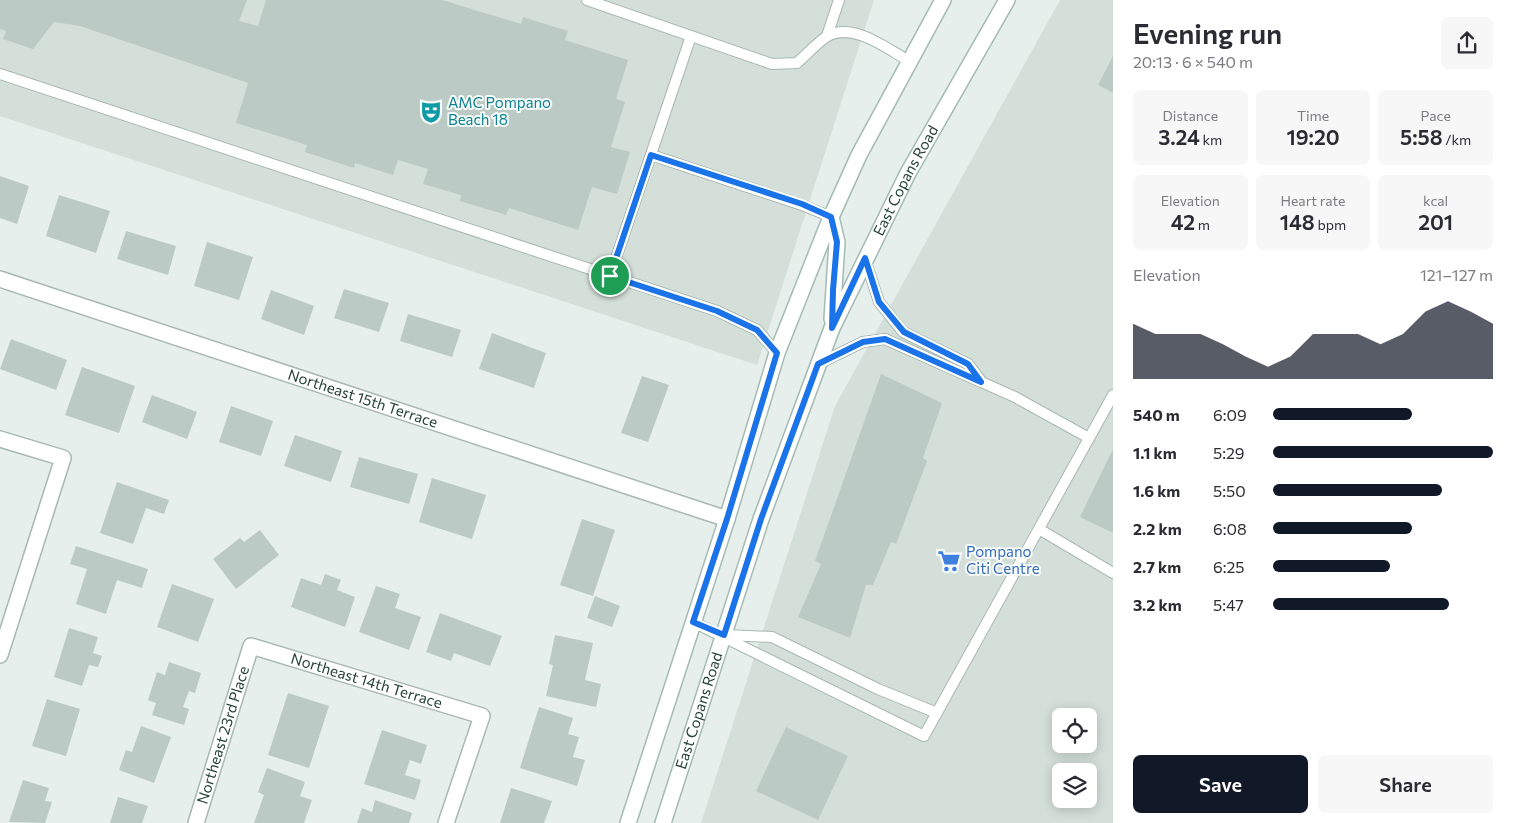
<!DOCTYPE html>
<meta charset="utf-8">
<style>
:root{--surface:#fff;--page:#f7f7f7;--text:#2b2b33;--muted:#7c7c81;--accent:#111827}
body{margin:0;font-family:Commissioner,sans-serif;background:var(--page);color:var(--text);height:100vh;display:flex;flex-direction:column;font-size:19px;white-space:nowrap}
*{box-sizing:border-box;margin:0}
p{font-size:16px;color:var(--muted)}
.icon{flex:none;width:28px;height:28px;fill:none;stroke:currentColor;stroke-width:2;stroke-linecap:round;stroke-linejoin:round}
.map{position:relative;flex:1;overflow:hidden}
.details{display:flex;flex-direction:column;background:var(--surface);width:400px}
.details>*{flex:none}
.fabs{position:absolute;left:1052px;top:708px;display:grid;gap:10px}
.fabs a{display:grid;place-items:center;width:45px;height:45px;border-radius:8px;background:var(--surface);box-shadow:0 2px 12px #0003;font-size:25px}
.pin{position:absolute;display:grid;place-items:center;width:42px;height:42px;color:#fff;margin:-21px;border:2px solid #fff;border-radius:50%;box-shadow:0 1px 5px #0007}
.round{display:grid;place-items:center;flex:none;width:52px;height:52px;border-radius:8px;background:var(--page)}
.headline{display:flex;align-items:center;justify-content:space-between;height:85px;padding:0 20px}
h1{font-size:28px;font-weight:600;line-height:38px}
.stats{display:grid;grid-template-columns:repeat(3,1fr);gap:8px;height:85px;padding:5px 20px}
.stats div{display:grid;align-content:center;border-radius:8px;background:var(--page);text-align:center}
.stats b{font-size:21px;font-weight:600}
.stats small{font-size:14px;font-weight:400}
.stats p{font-size:14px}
.chart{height:140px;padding:10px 20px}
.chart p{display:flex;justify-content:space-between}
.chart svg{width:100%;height:90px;margin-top:5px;fill:var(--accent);opacity:.7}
.action{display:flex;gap:10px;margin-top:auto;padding:10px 20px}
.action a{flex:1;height:58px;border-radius:8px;background:var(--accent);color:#fff;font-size:20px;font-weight:600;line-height:58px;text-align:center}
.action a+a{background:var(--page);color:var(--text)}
ul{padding:0 20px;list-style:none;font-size:16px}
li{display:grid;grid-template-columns:80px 60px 1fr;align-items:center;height:38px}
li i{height:12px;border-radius:6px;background:var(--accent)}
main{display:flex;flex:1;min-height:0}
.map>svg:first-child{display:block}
</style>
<main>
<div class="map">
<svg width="1113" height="823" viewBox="0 0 1113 823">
<rect width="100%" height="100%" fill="#e6efeb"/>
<path fill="#d4dfda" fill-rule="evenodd" d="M0,0h874l-117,365 -757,-249z
M1060,0h53v823h-412l134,-417zM1061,716h28v28h-28zM1061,771h28v28h-28z"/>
<path fill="#bbcac4" d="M0,0h247l-8,21 19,5 8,-26h176l79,24 2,-7 45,14 -3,9 63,20 -12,39 9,3 -14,45 19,5 -13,42 -25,-7 -14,43 -69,-22 -3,7 -46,-14 1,-6 -38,-11 5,-15 -30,-9 -5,15 -38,-12 -1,5 -49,-16 2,-7 -71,-22 12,-40 -168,-57 -26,-4 -21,27 -30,-10 3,-8 -6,-2z
M1113,56v37l-15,-8z
M0,176l29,10 -12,38 -17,-6z
M59,195l51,16 -14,42 -50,-17z
M126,231l50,15 -8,29 -51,-16z
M207,242l46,15 -14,43 -45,-14z
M344,289l45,14 -10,29 -45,-14z
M271,290l43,16 -10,29 -43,-16z
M408,314l53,16 -9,27 -52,-16z
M492,333l54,20 -12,35 -55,-19z
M11,339l56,21 -11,30 -56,-21z
M82,367l53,19 -16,47 -54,-18z
M881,374l61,29 -19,55 4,3 -31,83 -5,-2 -18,43h-7l-16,53 -52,-21 23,-53 -6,-3z
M642,376l27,9 -21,57 -27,-9z
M152,395l45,17 -10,27 -45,-17z
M231,406l42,15 -12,35 -42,-14z
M295,435l47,16 -11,31 -47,-16z
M1113,449v84l-33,-16z
M359,457l59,17 -9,30 -59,-17z
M432,478l54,17 -14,44 -53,-17z
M117,482l52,18 -5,14 -18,-6 -13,36 -33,-11z
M582,519l33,11 -22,66 -33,-11z
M260,530l19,25 -43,34 -23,-30 27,-21 4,4z
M76,546l72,23 -6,19 -25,-8 -11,34 -30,-10 11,-35 -17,-5z
M325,574l16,6 -4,10 18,7 -10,30 -54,-20 10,-29 20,7z
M172,584l42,15 -16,43 -41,-15z
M376,586l24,8 -5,14 26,9 -12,33 -50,-18z
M595,596l25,10 -8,21 -25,-9z
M440,613l62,23 -12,30 -36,-13 -3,8 -25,-9z
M69,628l29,9 -5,16 9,3 -4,11 -9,-2 -7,21 -28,-9z
M555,635l38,8 -8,37 16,4 -5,23 -50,-11 7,-31 -4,-1z
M169,662l32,11 -6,20 -6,-2 -6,16 6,2 -5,16 -32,-10 4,-12 -8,-3 9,-28 8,3z
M288,693l41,13 -20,62 -41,-13z
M47,699l33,10 -14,47 -34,-10z
M539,707l34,11 -5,16 11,3 -6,20 12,3 -8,26 -57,-18z
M141,726l30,11 -17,46 -35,-13 7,-20 6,2z
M786,727l62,29 -30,64 -62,-29z
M382,730l45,15 -6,19 -11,-4 -5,15 16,5 -6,20 -51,-16z
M267,768l38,14 -5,14 12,4 -8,23h-50l10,-28 -6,-3z
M23,780l26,8 -4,13 7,1 -7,21 -36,-1z
M511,788l41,13 -8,22h-44z
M118,797l30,9 -6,17h-32z
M375,800l37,13 -3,10h-52l5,-15 10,4z"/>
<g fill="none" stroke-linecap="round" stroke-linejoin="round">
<defs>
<path id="lane" d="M587,0l185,64 25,-1c9,-8 19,-19 29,-26 26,-16 60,11 83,24
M827,36l12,-36
M0,74l717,237 40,19 20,23
M651,155l151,50 29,12
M865,259l14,43 24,30 65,32 13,17
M610,276l81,-240
M818,364l45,-22 22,-3 130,58 74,41
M1039,529l74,44
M693,622l231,114 189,-341
M727,635l45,2 106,52 59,24"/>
<g id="street">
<path id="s1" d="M0,279l727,240"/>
<path d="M0,439l63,19 -63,197"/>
<path id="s2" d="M196,823l55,-177 231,70 -36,107"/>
</g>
<g id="secondary">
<path d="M831,217l6,25 -5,77"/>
<path d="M628,823l99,-304 50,-166 54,-136 28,-62 84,-155"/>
<path id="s3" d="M663,823l98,-304 71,-191 76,-155 99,-173"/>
</g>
</defs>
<use href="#lane" stroke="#a8b8b2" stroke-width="12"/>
<use href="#street" stroke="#a8b8b2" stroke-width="18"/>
<use href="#secondary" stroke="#a4bbb3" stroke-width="18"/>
<use href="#lane" stroke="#fff" stroke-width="10"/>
<use href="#street" stroke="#fff" stroke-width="15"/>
<use href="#secondary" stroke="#fff" stroke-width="15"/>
</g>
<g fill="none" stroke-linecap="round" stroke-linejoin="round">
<defs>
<path id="route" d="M651,155l151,49 29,13 6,25 -4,48 -1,38 33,-70 14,44 25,30 64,32 13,18 -96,-43 -22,3 -45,22 -57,155 -37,116 -31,-13 34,-103 50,-166 -20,-23 -40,-19 -107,-35z"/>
</defs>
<use href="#route" stroke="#fff" stroke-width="10"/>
<use href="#route" stroke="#1a73e8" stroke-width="6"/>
</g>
<defs>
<symbol id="theatre-bare" viewBox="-9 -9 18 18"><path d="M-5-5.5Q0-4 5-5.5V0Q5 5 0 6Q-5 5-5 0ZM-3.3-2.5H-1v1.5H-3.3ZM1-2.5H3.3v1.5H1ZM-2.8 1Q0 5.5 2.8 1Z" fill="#0f9aa8" stroke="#f7fbf9" stroke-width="2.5" paint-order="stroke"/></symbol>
<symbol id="supermarket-bare" viewBox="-9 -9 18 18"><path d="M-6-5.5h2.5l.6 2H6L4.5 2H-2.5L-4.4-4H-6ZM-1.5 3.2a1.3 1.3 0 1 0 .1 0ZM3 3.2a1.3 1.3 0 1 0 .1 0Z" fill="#3f7fe0" stroke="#f7fbf9" stroke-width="2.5" paint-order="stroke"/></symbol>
</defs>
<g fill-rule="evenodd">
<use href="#theatre-bare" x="415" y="96" width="32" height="32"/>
<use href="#supermarket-bare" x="933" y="545" width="32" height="32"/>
</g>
<g text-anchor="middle" stroke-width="4" stroke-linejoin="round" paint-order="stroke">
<g font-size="15" fill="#0d838f" stroke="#f7fbf9" text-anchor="start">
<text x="448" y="108">AMC Pompano<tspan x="448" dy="17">Beach 18</tspan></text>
</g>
<g font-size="15" fill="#24423a" stroke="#f7fbf9">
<text dy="5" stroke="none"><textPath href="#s3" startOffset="688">East Copans Road</textPath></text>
<text dy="5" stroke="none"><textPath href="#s1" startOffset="382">Northeast 15th Terrace</textPath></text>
<text dy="5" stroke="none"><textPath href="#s2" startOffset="306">Northeast 14th Terrace</textPath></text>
<text dy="5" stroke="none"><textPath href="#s3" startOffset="118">East Copans Road</textPath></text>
<text dy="5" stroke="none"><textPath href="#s2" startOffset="92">Northeast 23rd Place</textPath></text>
</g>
<g font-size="15" fill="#366cbe" stroke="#f7fbf9" text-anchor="start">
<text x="966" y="557">Pompano<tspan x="966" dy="17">Citi Centre</tspan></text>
</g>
</g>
</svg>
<div class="fabs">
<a><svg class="icon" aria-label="locate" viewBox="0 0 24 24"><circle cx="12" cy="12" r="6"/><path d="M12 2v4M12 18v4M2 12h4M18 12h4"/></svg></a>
<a><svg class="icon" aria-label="layers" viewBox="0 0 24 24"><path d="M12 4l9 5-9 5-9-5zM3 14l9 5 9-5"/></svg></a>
</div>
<div class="pin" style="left:610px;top:276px;background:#1e9e55"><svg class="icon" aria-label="arrive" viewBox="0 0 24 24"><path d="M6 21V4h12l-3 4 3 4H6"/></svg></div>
</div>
<section class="details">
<div class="headline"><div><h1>Evening run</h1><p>20:13 · 6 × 540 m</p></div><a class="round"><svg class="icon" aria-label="share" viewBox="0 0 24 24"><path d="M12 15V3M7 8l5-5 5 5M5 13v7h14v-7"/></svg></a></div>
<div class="stats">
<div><p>Distance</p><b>3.24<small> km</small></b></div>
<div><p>Time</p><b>19:20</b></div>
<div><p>Pace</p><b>5:58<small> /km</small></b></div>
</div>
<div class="stats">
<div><p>Elevation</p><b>42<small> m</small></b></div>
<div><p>Heart rate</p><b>148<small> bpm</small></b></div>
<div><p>kcal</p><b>201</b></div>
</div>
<div class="chart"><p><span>Elevation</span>121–127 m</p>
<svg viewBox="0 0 160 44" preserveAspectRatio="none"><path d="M0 44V17L10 22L20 22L30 22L40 27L50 33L60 38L70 33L80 22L90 22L100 22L110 27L120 22L130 11L140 6L150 11L160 17V44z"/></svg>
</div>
<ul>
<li><b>540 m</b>6:09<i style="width:63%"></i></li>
<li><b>1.1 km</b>5:29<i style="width:100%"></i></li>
<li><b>1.6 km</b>5:50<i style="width:77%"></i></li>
<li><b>2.2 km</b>6:08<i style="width:63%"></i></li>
<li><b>2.7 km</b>6:25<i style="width:53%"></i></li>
<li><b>3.2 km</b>5:47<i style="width:80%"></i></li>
</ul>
<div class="action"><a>Save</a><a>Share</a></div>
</section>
</main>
